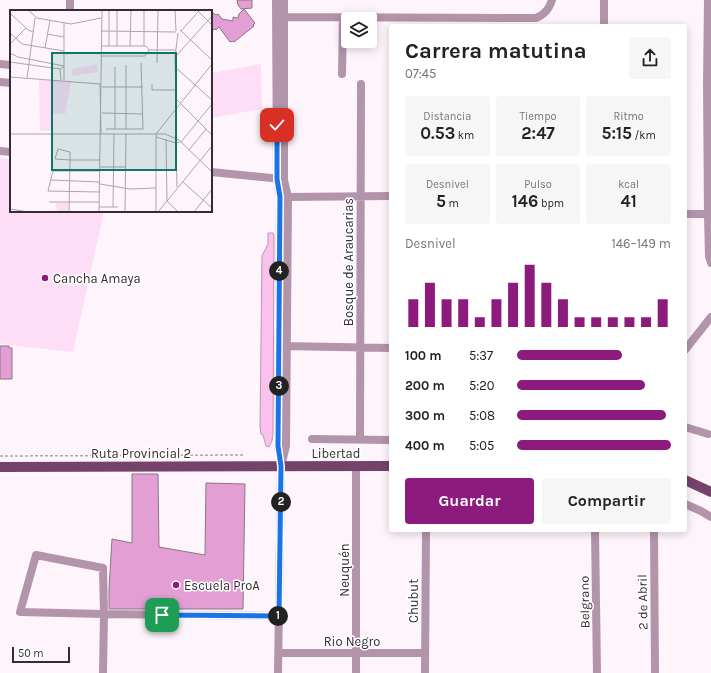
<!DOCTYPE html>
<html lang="es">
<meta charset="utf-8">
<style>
:root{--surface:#fff;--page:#f6f6f6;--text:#222;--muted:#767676;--accent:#8c1b7d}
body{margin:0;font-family:Karla,sans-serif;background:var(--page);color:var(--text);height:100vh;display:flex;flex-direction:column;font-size:15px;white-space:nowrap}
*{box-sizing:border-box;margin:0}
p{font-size:13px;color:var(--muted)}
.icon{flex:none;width:22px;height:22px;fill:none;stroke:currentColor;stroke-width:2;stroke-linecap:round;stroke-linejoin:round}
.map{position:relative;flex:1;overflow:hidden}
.panel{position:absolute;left:389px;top:24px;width:298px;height:508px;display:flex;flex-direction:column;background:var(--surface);border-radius:4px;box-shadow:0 2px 10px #0003}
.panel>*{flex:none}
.tools{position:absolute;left:341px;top:12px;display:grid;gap:8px}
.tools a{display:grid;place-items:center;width:36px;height:36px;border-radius:4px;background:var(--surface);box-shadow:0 2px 10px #0003;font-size:20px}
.scale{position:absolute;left:12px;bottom:10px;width:58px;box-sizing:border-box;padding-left:4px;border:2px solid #352d33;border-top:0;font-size:11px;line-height:14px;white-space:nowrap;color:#352d33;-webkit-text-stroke:3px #fff;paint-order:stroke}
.pin{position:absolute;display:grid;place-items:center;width:34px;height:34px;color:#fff;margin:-17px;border-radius:8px;box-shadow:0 2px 6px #0006}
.km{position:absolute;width:20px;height:20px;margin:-10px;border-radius:50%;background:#222;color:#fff;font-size:11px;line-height:20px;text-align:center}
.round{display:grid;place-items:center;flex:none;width:42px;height:42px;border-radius:4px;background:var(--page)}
.summary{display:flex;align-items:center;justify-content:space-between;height:68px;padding:0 16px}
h1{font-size:22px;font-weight:700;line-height:30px}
.stats{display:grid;grid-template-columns:repeat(3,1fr);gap:6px;height:68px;padding:4px 16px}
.stats div{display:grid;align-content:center;border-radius:4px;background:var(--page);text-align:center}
.stats b{font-size:17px;font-weight:700}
.stats small{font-size:11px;font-weight:400}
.stats p{font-size:11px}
.chart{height:112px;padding:8px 16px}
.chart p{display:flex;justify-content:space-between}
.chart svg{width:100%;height:72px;margin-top:4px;stroke:var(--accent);stroke-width:6}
.action{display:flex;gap:8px;margin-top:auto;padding:8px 16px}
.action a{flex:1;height:46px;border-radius:4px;background:var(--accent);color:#fff;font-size:16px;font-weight:700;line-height:46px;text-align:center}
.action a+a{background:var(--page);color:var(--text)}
ul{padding:0 16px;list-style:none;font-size:13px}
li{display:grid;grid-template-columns:64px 48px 1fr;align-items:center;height:30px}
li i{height:10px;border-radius:5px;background:var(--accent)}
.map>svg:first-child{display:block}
</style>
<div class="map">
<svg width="711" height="673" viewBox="0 0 711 673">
<rect width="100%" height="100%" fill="#fdf5fb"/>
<path fill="#fedef6" d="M261,64l1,45 -51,9v-45z
M0,158l11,1v52h93l-31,141 -73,-8z"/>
<path fill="#f9c1ec" stroke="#be95b4" d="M268,233h5l1,3 -1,198 -1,7 -3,6 -3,-1 -3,-11 -2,-1 -1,-7 2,-171 6,-12z"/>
<path fill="#e39fd4" stroke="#877682" d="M237,0h15v8l-11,1 -3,-4z
M244,9l11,14 -2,2 1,1 -20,16 -1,-1 -3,1 -11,-15 -3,3 -1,-1 -4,2v-20l5,4 2,-1 4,5 11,2v-4l5,1 1,-4z
M0,346h9v2h3v31h-12z
M132,474h26l1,73 46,8 1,-72 39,1 -2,125h-134v-20l3,-50 20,4z"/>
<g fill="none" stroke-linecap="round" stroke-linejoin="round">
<path stroke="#ada5ab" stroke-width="1.5" stroke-dasharray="3 2" stroke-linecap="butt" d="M0,456l245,-1"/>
<path stroke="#b294ab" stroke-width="8" d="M276,0l1,179 3,18 -2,249 3,15
M708,0l-1,84 1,130 1,42 2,7
M70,11v-11
M279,17l257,1c9,-4 13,-9 16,-18
M604,26v-26
M0,64l11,1
M342,74l1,-57
M0,82l11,1
M0,151l11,1
M211,172l71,7
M288,197l103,-1
M685,214h23
M282,346l109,2
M685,350l26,-33
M685,427l23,7
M312,439l79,1
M360,439l1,-355
M685,504l16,7 10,6
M595,530l2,143
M654,530l1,143
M279,653h146
M103,673l1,-59 -1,-46 -67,-13 -16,57 84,2 175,2
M278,673l3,-207 5,-20 2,-249 -4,-17v-180
M356,673v-207
M425,673l1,-143"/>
<path stroke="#75426b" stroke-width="10" d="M0,467l391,-1
M685,480l26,12"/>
</g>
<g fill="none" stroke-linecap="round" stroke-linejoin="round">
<defs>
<path id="route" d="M162,615l117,1 2,-150 -3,-20 2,-249 -3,-18v-54"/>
</defs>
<use href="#route" stroke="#fff" stroke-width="8"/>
<use href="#route" stroke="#1a73e8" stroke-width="5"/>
</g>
<g fill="#8c1b7d" stroke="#fff" stroke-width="1.5">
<circle cx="45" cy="278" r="4"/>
<circle cx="176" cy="585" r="4"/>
</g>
<g text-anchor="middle" stroke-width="3" stroke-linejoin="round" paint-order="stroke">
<g font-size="13" fill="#352d33" stroke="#fff">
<text transform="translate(348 262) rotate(-90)" y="5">Bosque de Araucarias</text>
<text x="141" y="458">Ruta Provincial 2</text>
<text x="336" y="458">Libertad</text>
<text transform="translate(344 570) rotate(-90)" y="5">Neuquén</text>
<text transform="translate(413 601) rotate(-90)" y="5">Chubut</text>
<text transform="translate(584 602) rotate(-91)" y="5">Belgrano</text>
<text transform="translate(642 602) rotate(-91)" y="5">2 de Abril</text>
<text x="352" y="646">Rio Negro</text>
</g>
<g font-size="13" fill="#352d33" stroke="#fff" text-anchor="start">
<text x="53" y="283">Cancha Amaya</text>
<text x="184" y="590">Escuela ProA</text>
</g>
</g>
<g transform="translate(10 10)">
<rect width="202" height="202" fill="#fdf5fb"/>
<path d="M87,54l1,8 -26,4v-7zM29,70l32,2 -6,32 -14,-1v18h-11zM46,193h12v9h-11z" fill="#fedef6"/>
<path fill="none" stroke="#ada5ab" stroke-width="1" d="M18,0l9,8 34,6 30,-6M99,0v36M165,0l1,21M187,0l15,15M0,3l18,17 5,2M170,20l32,30M91,21l75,1M171,21l17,-19M0,23l12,11 42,7M168,23l-3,24 1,42 36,36M37,24l17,3M0,34l16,-16M91,36h45l3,4M107,36v-36M120,36l1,-36M134,36v-36M35,38l5,-28M139,40h27M0,43l8,4 46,9v14M91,46h44l4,-6M166,46l36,-40M0,52l50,7M147,53l1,-53M165,57l37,33M0,67l90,7M17,68l8,-60M51,70l-1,-11 4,-3v-43M90,73l1,50M142,74v6h24M92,77h41M92,103l41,1M96,119h37l-2,-66M105,119v-62M116,119v-64M0,124h155l14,6 33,32M146,127l20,6 4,-1M156,129l1,62 11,11M171,132l31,-38M166,133l1,44M179,140l17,-21M90,157h26M146,160h21M41,170l49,2M173,172l29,26M90,174l30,5 26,-1M90,182l-52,-1 5,-20h47M39,192h50M89,197h19M103,197l1,-73M0,199l19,3M59,202l1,-52v-8l-12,-3 -3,10 15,1h30M89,202l3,-202M115,202l1,-78M146,202v-78l56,-70M148,202l54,-66M184,202l18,-23"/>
<path fill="#0f766e" fill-opacity="0.15" stroke="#0f766e" stroke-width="2" d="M42,43h124v117h-124z"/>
<rect width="202" height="202" fill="none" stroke="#352d33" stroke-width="2"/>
</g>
</svg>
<div class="tools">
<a><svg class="icon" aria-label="layers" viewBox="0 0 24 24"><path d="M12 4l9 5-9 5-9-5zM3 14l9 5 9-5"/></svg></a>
</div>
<div class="scale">50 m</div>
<div class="pin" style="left:162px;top:615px;background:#1e9e55"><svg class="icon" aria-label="arrive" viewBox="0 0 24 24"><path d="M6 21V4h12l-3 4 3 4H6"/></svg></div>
<div class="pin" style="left:277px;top:125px;background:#d93025"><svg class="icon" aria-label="check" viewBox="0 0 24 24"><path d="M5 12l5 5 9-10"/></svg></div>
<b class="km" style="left:278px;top:616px">1</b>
<b class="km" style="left:281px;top:502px">2</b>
<b class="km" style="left:279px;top:386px">3</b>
<b class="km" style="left:279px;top:271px">4</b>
<section class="panel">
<div class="summary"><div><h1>Carrera matutina</h1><p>07:45</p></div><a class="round"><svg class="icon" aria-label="share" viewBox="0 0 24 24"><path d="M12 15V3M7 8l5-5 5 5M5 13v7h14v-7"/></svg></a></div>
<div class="stats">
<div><p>Distancia</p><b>0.53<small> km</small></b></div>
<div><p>Tiempo</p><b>2:47</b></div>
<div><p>Ritmo</p><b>5:15<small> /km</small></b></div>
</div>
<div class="stats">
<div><p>Desnivel</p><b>5<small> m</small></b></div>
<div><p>Pulso</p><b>146<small> bpm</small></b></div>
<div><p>kcal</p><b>41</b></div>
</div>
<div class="chart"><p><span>Desnivel</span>146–149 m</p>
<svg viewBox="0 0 160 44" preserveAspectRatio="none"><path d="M5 44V27M15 44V17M25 44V27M35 44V27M45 44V38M55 44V27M65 44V17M75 44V6M85 44V17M95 44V27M105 44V38M115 44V38M125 44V38M135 44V38M145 44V38M155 44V27"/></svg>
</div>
<ul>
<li><b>100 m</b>5:37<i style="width:68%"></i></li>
<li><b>200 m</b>5:20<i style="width:83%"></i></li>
<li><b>300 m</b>5:08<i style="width:97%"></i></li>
<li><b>400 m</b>5:05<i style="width:100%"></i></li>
</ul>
<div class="action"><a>Guardar</a><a>Compartir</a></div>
</section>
</div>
